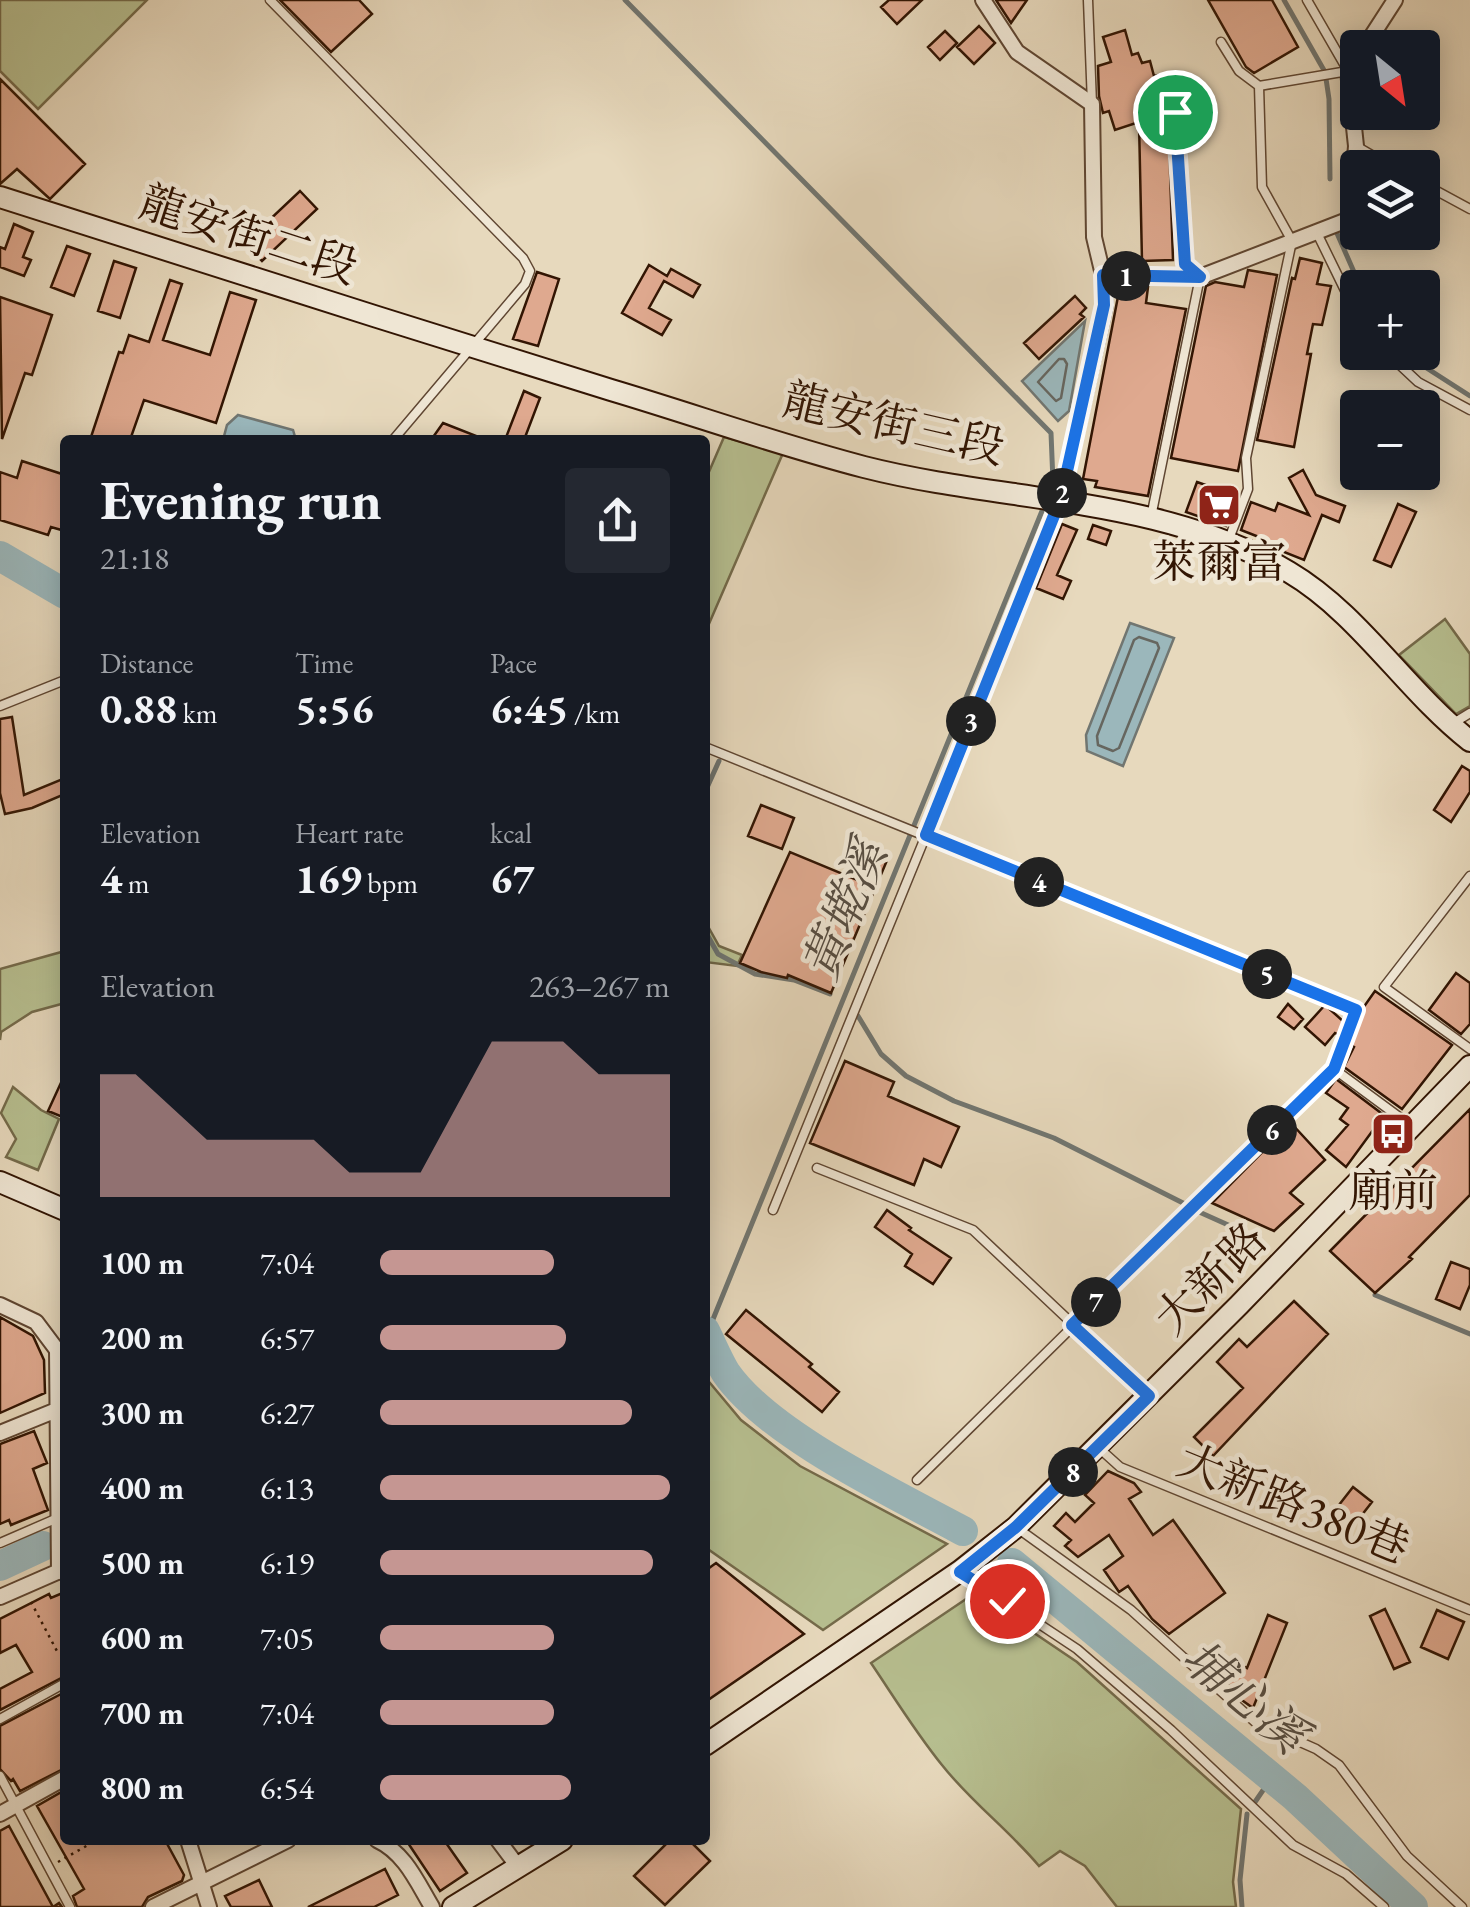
<!DOCTYPE html>
<meta charset="utf-8">
<style>
:root{--surface:#171b24;--page:#242831;--text:#f1f3f6;--muted:#9ea1a6;--accent:#c59692}
body{margin:0;font-family:"EB Garamond","Noto Serif TC",serif;background:var(--page);color:var(--text);height:100vh;display:flex;flex-direction:column;font-size:38px;white-space:nowrap}
*{box-sizing:border-box;margin:0}
p{font-size:32px;color:var(--muted)}
.icon{flex:none;width:55px;height:55px;fill:none;stroke:currentColor;stroke-width:2;stroke-linecap:round;stroke-linejoin:round}
.map{position:relative;flex:1;overflow:hidden}
.panel{position:absolute;left:60px;top:435px;width:650px;height:1410px;display:flex;flex-direction:column;background:var(--surface);border-radius:10px;box-shadow:0 5px 25px #0003}
.panel>*{flex:none}
.needle{width:65px;rotate:150deg}
.fabs{position:absolute;left:1340px;top:30px;display:grid;gap:20px}
.fabs a{display:grid;place-items:center;width:100px;height:100px;border-radius:10px;background:var(--surface);box-shadow:0 5px 25px #0003;font-size:50px}
.pin{position:absolute;display:grid;place-items:center;width:85px;height:85px;color:#fff;margin:-42px;border:5px solid #fff;border-radius:50%;box-shadow:0 2px 10px #0007}
.km{position:absolute;width:50px;height:50px;margin:-25px;border-radius:50%;background:#222;color:#fff;font-size:28px;line-height:50px;text-align:center}
.round{display:grid;place-items:center;flex:none;width:105px;height:105px;border-radius:10px;background:var(--page)}
.head{display:flex;align-items:center;justify-content:space-between;height:170px;padding:0 40px}
h1{font-size:55px;font-weight:700;line-height:75px}
.metrics{display:grid;grid-template-columns:repeat(3,1fr);gap:15px;height:170px;padding:10px 40px}
.metrics div{display:grid;align-content:center}
.metrics b{font-size:42px;font-weight:700}
.metrics small{font-size:28px;font-weight:400}
.metrics p{font-size:28px}
.chart{height:280px;padding:20px 40px}
.chart p{display:flex;justify-content:space-between}
.chart svg{width:100%;height:180px;margin-top:10px;fill:var(--accent);opacity:.7}
ul{padding:0 40px;list-style:none;font-size:32px}
li{display:grid;grid-template-columns:160px 120px 1fr;align-items:center;height:75px}
li i{height:25px;border-radius:12px;background:var(--accent)}
.map>svg:first-child{display:block}
</style>
<div class="map">
<svg width="1470" height="1907" viewBox="0 0 1470 1907">
<rect width="100%" height="100%" fill="#e7d9bd"/>
<filter id="stains"><feTurbulence type="fractalNoise" baseFrequency=".002" numOctaves="4"/><feColorMatrix values="0 0 0 0 .2 0 0 0 0 .09 0 0 0 0 .02 0 0 0 .5 -.17"/></filter>
<radialGradient id="worn" r=".72"><stop offset=".6" stop-color="#630" stop-opacity="0"/><stop offset="1" stop-color="#630" stop-opacity=".3"/></radialGradient>
<path fill="#b7bf90" stroke="#746a4a" stroke-width="2.5" d="M0,0h147l-109,109 -38,-38z
M724,437l59,16 -78,180v-152z
M1445,619l25,35v52l-14,8 -57,-59z
M705,921l14,25 23,9 -5,11 -32,-4z
M65,951v52l-33,9 -31,20 -1,8v-71z
M13,1087l28,23 18,9 -21,51 -32,-13 10,-18 -15,-26z
M705,1377l36,43 59,46 147,78 -124,86 -118,-83z
M975,1593l102,69 164,147 -8,73 3,25h-119l-32,-41 -25,-15 -21,15c-30,-36 -68,-64 -97,-101 -26,-32 -48,-68 -71,-102z"/>
<path fill="#9bb7bb" stroke="#717671" stroke-width="2.5" d="M1085,321l-16,90 -11,10 -36,-40z
M238,415l55,15 3,10h-73l4,-15z
M1130,623l44,15 -51,128 -36,-15 -1,-16z"/>
<g fill="none" stroke-linecap="round" stroke-linejoin="round">
<path stroke="#66665f" stroke-width="2.5" d="M1059,359h5l3,5 -6,34 -5,3 -18,-19z
M1139,637l18,6 2,5 -40,100 -6,3 -15,-6 -1,-9 37,-96z"/>
<path stroke="#717671" stroke-width="5" d="M625,0l426,433 2,49
M1284,0l41,72 4,27 1,80
M1336,231l25,57
M1410,352l15,15 45,29
M705,792l14,-31
M705,931l13,23 37,20 39,6 36,14
M858,1016l23,38 25,22 48,25 100,37 131,66
M1197,1211l58,26
M1375,1295l95,39
M707,1334l335,-823
M1255,1802l17,-25
M1242,1907l-2,-27 7,-66"/>
<path stroke="#9bb7bb" stroke-width="30" d="M0,556l65,38
M705,1331c7,14 13,29 21,42 43,62 169,121 237,158
M1012,1563l283,234 118,110
M0,1566l43,-20"/>
</g>
<path fill="#dfa98f" stroke="#321503" stroke-width="2.5" d="M280,0h79l13,14 -41,38z
M889,0h33l-25,24 -16,-17z
M996,0h31l-16,23z
M1208,0h64l26,47 -44,26 -8,-6z
M979,26l16,17 -21,21 -17,-17z
M1125,30l7,25 6,-2 4,10 8,-2 4,15 10,-2 6,20 6,-2 6,16 -8,-3 -6,7 5,148 -31,1 -3,-139 -24,8 -6,-19 -6,2 -4,-17 -1,-30 13,-4 -8,-25z
M945,31l12,12 -17,17 -12,-13z
M0,79l85,85 -35,35 -33,-30 -17,15z
M300,191l17,18 -55,52 -17,-18z
M14,224l19,8 -10,25 8,3 -7,16 -24,-9v-20l5,2z
M67,246l23,8 -16,42 -23,-9z
M1300,258l22,5 -5,21 14,2 -9,39 -9,-1 -6,30h4l-17,93 -37,-7 35,-162 3,1z
M114,261l22,7 -16,50 -22,-7z
M649,265l18,11 4,-7 29,16 -7,12 -29,-16 -15,27 22,12 -9,15 -40,-22z
M1248,270l29,5 -39,196 -67,-13 35,-172 9,-4 29,5z
M537,272l22,7 -21,67 -25,-7z
M170,280l12,4 -19,56 47,15 20,-63 26,8 -40,123 -72,-23 -14,40h-40l29,-88 4,1 6,-18 20,7z
M1120,286l28,1 -2,16 40,6 -38,187 -53,-9 2,-6 -14,-2z
M1075,296l11,12 -6,6 4,3 -45,42 -15,-16z
M0,297l52,18 -20,60 -7,-2 -23,66z
M524,391l16,7 -16,42h-19z
M443,423l41,16v1h-53z
M22,461l43,14v56l-14,-4 -3,8 -48,-15v-48l17,6z
M1303,470l13,25 29,11 -6,16 -17,-7 -18,45 -35,-14 -7,-3 2,-4 -23,-9 10,-28 24,9 3,-8 31,12 -20,-37z
M1197,482l40,14 -11,30 -40,-14z
M1398,504l18,8 -25,55 -17,-7z
M1062,524l15,6 -20,45 14,6 -8,18 -27,-11z
M1093,525l18,6 -5,14 -18,-6z
M12,717l12,78 41,-17v16l-33,14 -27,6 -5,-21v-74z
M1462,766l8,5v21l-19,30 -17,-12z
M761,805l33,13 -12,31 -34,-13z
M870,851l18,7 -57,135 -43,-18 -1,3 -26,-6 -21,-9 50,-111 67,28z
M1456,973l14,10v41l-9,10 -32,-24z
M1375,991l77,54 -50,64 -58,-42 10,-20 -3,-2 12,-37z
M1288,1004l15,15 -9,10 -16,-12z
M1325,1005l19,17 -5,13 -4,-2 -10,12 -20,-18z
M845,1061l49,21 -6,14 71,31 -18,40 -17,-8 -10,26 -104,-42z
M65,1074v44l-17,-7z
M1336,1079l53,40 -9,10 -4,-3 -30,41 -20,-17 22,-25 -8,-6 8,-11 -22,-15z
M1470,1109v86l-61,62 3,2 -37,34 -45,-42z
M1291,1123l34,37 -35,33 13,11 -29,27 -62,-28z
M887,1210l24,18 -2,2 42,28 -18,26 -28,-18 7,-12 -37,-27z
M1451,1262l19,7v16l-10,24 -24,-10z
M1294,1301l34,33 -115,122 -19,-19 49,-49 -26,-26 22,-23 8,8z
M746,1310l66,54 -3,3 30,25 -17,20 -96,-78z
M0,1317l33,19 11,24 1,33 -45,20z
M34,1431l13,32 -14,6 15,41 -37,15 -2,-5 -9,4v-80z
M1108,1471l26,12 7,9 -12,7 24,36 20,-15 52,73 -56,41 -17,-15 -24,-33 -9,6 -15,-22 19,-14 -14,-21 -31,22 -13,-11 6,-6 -17,-14 12,-13 9,9 19,-19 -9,-8z
M1353,1487l19,15 -25,32 -19,-15z
M716,1563l88,71 -99,68v-131z
M65,1592v84l-65,34v-21l32,-17 -16,-27 -16,8v-34l49,-25 2,4z
M1385,1609l25,53 -16,7 -24,-53z
M1437,1610l27,12 -16,37 -27,-12z
M1268,1615l19,8 -34,85 -14,-10 3,-8 -20,-8 9,-21 16,7z
M65,1692v76l-45,23 -7,-12 -2,2 -11,-12v-43z
M65,1790v50h100l19,35 -2,6 -34,16 -6,10h-65l-4,-11 11,-7 -47,-83z
M9,1826l44,81 6,-4 3,4h-62v-76z
M406,1840h38l23,33 -27,18z
M670,1840h19l21,21 -45,44 -31,-29z
M385,1869l13,26 -24,12h-66z
M259,1880l13,27h-41l-6,-11z"/>
<g fill="none" stroke-linecap="round" stroke-linejoin="round">
<defs>
<path id="lane" d="M270,0l253,258 7,13 -5,13 -132,156
M1088,0l4,104
M1221,42l18,29 20,15 89,-15 -41,-71
M1356,146l38,22
M1422,183l48,26
M1316,231l42,86
M1386,352l32,30 52,28
M1151,517l49,-240 -15,-14 -10,-151
M1229,539l19,-50 -2,-31 46,-217 -30,-54 -3,-101
M0,706l65,-26
M1452,724l18,-11
M705,747l651,263 -22,59 -417,411
M1470,876l-86,111 86,62
M1334,1069l76,56
M817,1168l156,62 173,163
M773,1210l153,-375
M1100,1449l20,18 350,143
M1020,1530l111,80 124,112 61,27 23,16 68,91 55,51
M0,1543l60,-26
M964,1574l113,75 94,81 122,115 53,29 38,33
M0,1719l65,-36
M0,1776l70,131"/>
<path id="street" d="M1364,48l31,-48
M1103,275l97,2 150,-58 6,-73 -8,-75 10,-14
M926,835l135,-337 44,-193 -2,-30 -9,-38 -2,-133 -75,-52 -34,-52
M0,1305l36,17 21,28 2,222
M0,1433l64,-26
M0,1597l64,-28
M0,1814l65,-36
M188,1840l21,67
M377,1840c28,13 40,42 55,67
M498,1840l21,28
M153,1907l135,-67"/>
<path id="secondary" d="M0,197c203,65 407,130 611,193 84,25 168,55 253,77 141,36 295,28 425,105 71,42 116,118 181,169
M0,1182l65,28
M705,1745l255,-174 56,-44 223,-222 231,-239
M453,1907l109,-67"/>
</defs>
<use href="#lane" stroke="#5f4632" stroke-width="11"/>
<use href="#street" stroke="#5f4632" stroke-width="18"/>
<use href="#secondary" stroke="#321503" stroke-width="24"/>
<path stroke="#321503" stroke-width="2.5" stroke-dasharray="2.5 5" stroke-linecap="butt" d="M31,1602l27,51
M58,1862l39,-22"/>
<use href="#lane" stroke="#efe6d4" stroke-width="8"/>
<use href="#street" stroke="#efe6d4" stroke-width="14"/>
<use href="#secondary" stroke="#efe6d4" stroke-width="20"/>
</g>
<g fill="none" stroke-linecap="round" stroke-linejoin="round">
<defs>
<path id="route" d="M1007,1601l-47,-29 56,-45 133,-131 -77,-71 262,-256 22,-59 -430,-175 135,-337 43,-193 -1,-30 97,2 -15,-13 -10,-152"/>
</defs>
<use href="#route" stroke="#fff" stroke-width="20"/>
<use href="#route" stroke="#1a73e8" stroke-width="12"/>
</g>
<defs>
<symbol id="supermarket-square" viewBox="-11 -11 22 22"><rect x="-9" y="-9" width="18" height="18" rx="4" fill="#8f2418" stroke="#efe6d4"/><path d="M-6-5.5h2.5l.6 2H6L4.5 2H-2.5L-4.4-4H-6ZM-1.5 3.2a1.3 1.3 0 1 0 .1 0ZM3 3.2a1.3 1.3 0 1 0 .1 0Z" fill="#fff"/></symbol>
<symbol id="bus-square" viewBox="-11 -11 22 22"><rect x="-9" y="-9" width="18" height="18" rx="4" fill="#8f2418" stroke="#efe6d4"/><path d="M-5-6H5V4H4V6H2V4H-2V6H-4V4H-5ZM-3.5-4V0h7V-4ZM-3.5 1.2v1.5H-2V1.2ZM2 1.2v1.5H3.5V1.2Z" fill="#fff"/></symbol>
</defs>
<g fill-rule="evenodd">
<use href="#supermarket-square" x="1194" y="480" width="50" height="50"/>
<use href="#bus-square" x="1368" y="1109" width="50" height="50"/>
</g>
<g text-anchor="middle" stroke-width="9" stroke-linejoin="round" paint-order="stroke">
<g font-size="45" fill="#321503" stroke="#efe6d4">
<text transform="translate(249 234) rotate(18)" y="16">龍安街二段</text>
<text transform="translate(894 423) rotate(13)" y="16">龍安街三段</text>
<text transform="translate(1210 1278) rotate(-45)" y="16">大新路</text>
<text transform="translate(1294 1503) rotate(22)" y="16">大新路380巷</text>
</g>
<g font-size="45" fill="#321503" stroke="#efe6d4">
<text x="1219" y="577">萊爾富</text>
<text x="1393" y="1206">廟前</text>
</g>
<g font-size="48" font-style="italic" fill="#574e43" stroke="#efe6d4">
<text transform="translate(844 910) rotate(-68)" y="17">黃墘溪</text>
<text transform="translate(1245 1696) rotate(40)" y="17">埔心溪</text>
</g>
</g>
<rect width="100%" height="100%" filter="url(#stains)"/>
<rect width="100%" height="100%" fill="url(#worn)"/>
</svg>
<div class="fabs">
<a><svg class="needle" viewBox="-14 -14 28 28"><path d="M0-13l5 13h-10z" fill="#e53935"/><path d="M0 13l5-13h-10z" fill="#9ea1a6"/></svg></a>
<a><svg class="icon" aria-label="layers" viewBox="0 0 24 24"><path d="M12 4l9 5-9 5-9-5zM3 14l9 5 9-5"/></svg></a>
<a>+</a>
<a>−</a>
</div>
<div class="pin" style="left:1175px;top:112px;background:#1e9e55"><svg class="icon" aria-label="arrive" viewBox="0 0 24 24"><path d="M6 21V4h12l-3 4 3 4H6"/></svg></div>
<div class="pin" style="left:1007px;top:1601px;background:#d93025"><svg class="icon" aria-label="check" viewBox="0 0 24 24"><path d="M5 12l5 5 9-10"/></svg></div>
<b class="km" style="left:1126px;top:276px">1</b>
<b class="km" style="left:1062px;top:493px">2</b>
<b class="km" style="left:971px;top:721px">3</b>
<b class="km" style="left:1039px;top:882px">4</b>
<b class="km" style="left:1267px;top:974px">5</b>
<b class="km" style="left:1272px;top:1130px">6</b>
<b class="km" style="left:1096px;top:1302px">7</b>
<b class="km" style="left:1073px;top:1472px">8</b>
<section class="panel">
<div class="head"><div><h1>Evening run</h1><p>21:18</p></div><a class="round"><svg class="icon" aria-label="share" viewBox="0 0 24 24"><path d="M12 15V3M7 8l5-5 5 5M5 13v7h14v-7"/></svg></a></div>
<div class="metrics">
<div><p>Distance</p><b>0.88<small> km</small></b></div>
<div><p>Time</p><b>5:56</b></div>
<div><p>Pace</p><b>6:45<small> /km</small></b></div>
</div>
<div class="metrics">
<div><p>Elevation</p><b>4<small> m</small></b></div>
<div><p>Heart rate</p><b>169<small> bpm</small></b></div>
<div><p>kcal</p><b>67</b></div>
</div>
<div class="chart"><p><span>Elevation</span>263–267 m</p>
<svg viewBox="0 0 160 44" preserveAspectRatio="none"><path d="M0 44V14L10 14L20 22L30 30L40 30L50 30L60 30L70 38L80 38L90 38L100 22L110 6L120 6L130 6L140 14L150 14L160 14V44z"/></svg>
</div>
<ul>
<li><b>100 m</b>7:04<i style="width:60%"></i></li>
<li><b>200 m</b>6:57<i style="width:64%"></i></li>
<li><b>300 m</b>6:27<i style="width:87%"></i></li>
<li><b>400 m</b>6:13<i style="width:100%"></i></li>
<li><b>500 m</b>6:19<i style="width:94%"></i></li>
<li><b>600 m</b>7:05<i style="width:60%"></i></li>
<li><b>700 m</b>7:04<i style="width:60%"></i></li>
<li><b>800 m</b>6:54<i style="width:66%"></i></li>
</ul>
</section>
</div>
